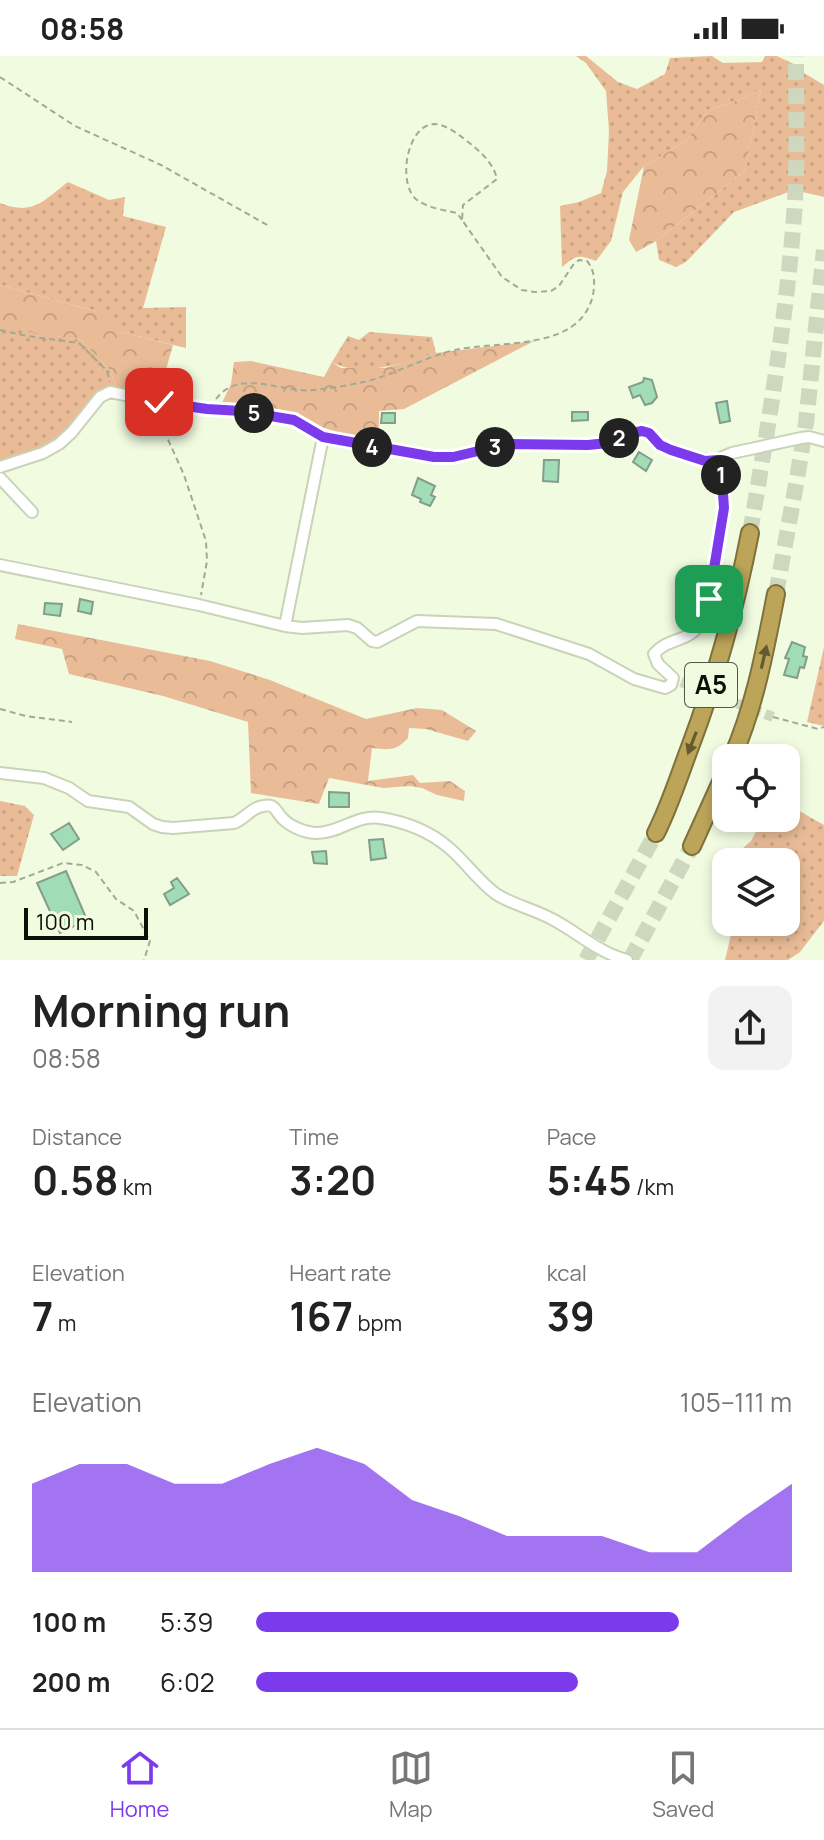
<!DOCTYPE html>
<meta charset="utf-8">
<style>
:root{--surface:#fff;--page:#f2f2f2;--text:#222;--muted:#767676;--line:#e0e0e0;--accent:#7c3aed}
body{margin:0;font-family:Manrope,sans-serif;background:var(--page);color:var(--text);height:100vh;display:flex;flex-direction:column;font-size:30px;white-space:nowrap}
*{box-sizing:border-box;margin:0}
p{font-size:26px;color:var(--muted)}
.icon{flex:none;width:44px;height:44px;fill:none;stroke:currentColor;stroke-width:2;stroke-linecap:round;stroke-linejoin:round}
.map{position:relative;height:904px;overflow:hidden}
.sheet{display:flex;flex-direction:column;background:var(--surface);flex:1}
.sheet>*{flex:none}
.fabs{position:absolute;left:712px;top:688px;display:grid;gap:16px}
.fabs a{display:grid;place-items:center;width:88px;height:88px;border-radius:16px;background:var(--surface);box-shadow:0 4px 12px #0003;font-size:40px}
.scale{position:absolute;left:24px;bottom:20px;width:124px;box-sizing:border-box;padding-left:8px;border:4px solid #0d1007;border-top:0;font-size:22px;line-height:28px;white-space:nowrap;color:#0d1007;-webkit-text-stroke:6px #f0fbe0;paint-order:stroke}
.pin{position:absolute;display:grid;place-items:center;width:68px;height:68px;color:#fff;margin:-34px;border-radius:16px;box-shadow:0 4px 12px #0006}
.km{position:absolute;width:40px;height:40px;margin:-20px;border-radius:50%;background:#222;color:#fff;font-size:22px;line-height:40px;text-align:center}
.round{display:grid;place-items:center;flex:none;width:84px;height:84px;border-radius:16px;background:var(--page)}
.head{display:flex;align-items:center;justify-content:space-between;height:136px;padding:0 32px}
h1{font-size:44px;font-weight:700;line-height:60px}
.metrics{display:grid;grid-template-columns:repeat(3,1fr);gap:12px;height:136px;padding:8px 32px}
.metrics div{display:grid;align-content:center}
.metrics b{font-size:40px;font-weight:700}
.metrics small{font-size:22px;font-weight:400}
.metrics p{font-size:22px}
.chart{height:224px;padding:16px 32px}
.chart p{display:flex;justify-content:space-between}
.chart svg{width:100%;height:144px;margin-top:8px;fill:var(--accent);opacity:.7}
ul{padding:0 32px;list-style:none;font-size:26px}
li{display:grid;grid-template-columns:128px 96px 1fr;align-items:center;height:60px}
li i{height:20px;border-radius:10px;background:var(--accent)}
.status{display:flex;justify-content:space-between;align-items:center;height:56px;padding:0 40px;background:var(--surface);direction:ltr}
.status svg{height:22px;fill:currentColor}
.tab-bar{display:flex;justify-content:space-around;align-items:center;height:112px;border-top:2px solid var(--line);background:var(--surface);font-size:22px;color:var(--muted)}
.tab-bar a{display:grid;justify-items:center;gap:4px}
.tab-bar .current{color:var(--accent)}
.map>svg:first-child{display:block}
</style>
<div class="status"><b>08:58</b><svg viewBox="0 0 49 12"><path d="M0 12V9h3v3zM5 12V6h3v6zM10 12V3h3v9zM15 12V0h3v12zM26 1h20v11H26zM47 4h2v5h-2z"/></svg></div>
<div class="map">
<svg width="824" height="904" viewBox="0 0 824 904">
<defs>
<pattern id="grass-dots" width="8" height="8" patternUnits="userSpaceOnUse" patternTransform="scale(2)"><rect width="8" height="8" fill="#e9bc97"/><path d="M2 2h.1M6 6h.1" fill="none" stroke="#c7a181" stroke-width="1.8" stroke-linecap="round"/></pattern>
<pattern id="forest-crowns" width="20" height="18" patternUnits="userSpaceOnUse" patternTransform="scale(2)"><rect width="20" height="18" fill="#e9bc97"/><path d="M2 6a3 3 0 1 1 6 0M12 15a3 3 0 1 1 6 0" fill="none" stroke="#c7a181"/></pattern>
</defs>
<rect width="100%" height="100%" fill="#f0fbe0"/>
<path fill="url(#grass-dots)" d="M576,0h10l32,26 19,7 28,-15 5,-16 42,-2 11,7 39,-1 3,-6h12l25,12 2,5 20,12v112l-30,-7 -60,22 -48,50 -10,5 -17,-7 -3,-19 89,-70 16,-82 -20,10 -33,11 -22,31 -42,25 -21,26 -12,49 -15,20c-18,-7 -20,-6 -34,6l-2,-61 19,-4 22,-9 6,-22 2,-40 -3,-40 -20,-28z
M68,126l41,18 16,-3 -2,19 43,11 -23,81 43,-1v41l-64,-16 -27,-21 -95,-26v-82c33,13 43,-2 68,-21z
M0,270l81,14 29,30 7,21 -8,-1 -41,42 -16,13 -52,19z
M369,276l63,5 4,16c-30,9 -76,26 -104,9l16,-26 11,4z
M824,591v79l-17,-4z
M0,745l25,5 9,9 -17,61h-17z
M787,748l37,21v96l-4,5 -20,26 -12,8h-63l9,-38h52v-60h-59l24,-21 11,-21 24,-2z"/>
<path fill="url(#forest-crowns)" d="M761,33l-16,82 -89,70 -20,11 -7,-12 15,-74 42,-25 22,-31 33,-11z
M0,229l95,26 21,11 6,10 51,13 -15,52 -41,-6 -7,-21 -29,-30 -81,-13z
M534,285l-130,68 -25,2v31l-34,-7 -23,-8 -27,-14 -74,-8 10,-21 3,-22 17,-1 73,16 8,-15 9,6h44l51,-15z
M18,568l192,37 60,19 96,39 51,-11 25,2 34,21 -8,10 -42,-12 -17,-1 -1,10c-12,13 -19,12 -36,10l-4,33 45,-6 7,8 30,-2 15,10 -1,10 -27,-6 -15,-7 -12,-2 -27,2 -54,-10 -10,26 -68,-11 -3,-71 -85,-26 -94,-22 -7,-25 -47,-10z"/>
<path fill="#a0dcb6" stroke="#839d8c" stroke-width="2" d="M644,322l8,2 5,17 -5,6 -7,2 -5,-10 -7,3 -4,-11 14,-5z
M727,345l3,20 -10,2 -4,-20z
M572,356h16v8l-16,1z
M382,357h13v10h-14z
M639,396l13,8 -6,11 -13,-9z
M544,404h15l-1,22 -15,-1z
M418,422l17,8 -4,9 4,2 -5,9 -10,-4 1,-3 -9,-4z
M80,543l13,3 -2,12 -13,-3z
M45,547l17,1 -2,12 -16,-2z
M792,586l13,5 -2,9 4,1 -3,11 -4,-1 -3,11 -13,-3 5,-16 -4,-1z
M329,736l20,1v14h-20z
M69,767l10,16 -16,11 -12,-16z
M383,783l3,19 -15,2 -2,-20z
M326,795l1,13 -13,-1 -2,-11z
M66,815l21,49 -27,13 -23,-50z
M177,822l12,16 -19,11 -6,-11 10,-6 -3,-6z"/>
<g fill="none" stroke-linecap="round" stroke-linejoin="round">
<path stroke="#ced8bf" stroke-width="10" stroke-dasharray="10 5" stroke-linecap="butt" d="M681,626l92,35"/>
<path stroke="#ced8bf" stroke-width="16" stroke-dasharray="16 8" stroke-linecap="butt" d="M750,477c18,-106 36,-211 44,-317 4,-53 2,-107 2,-160
M776,538l21,-115 9,-56 18,-173
M586,904l70,-127
M630,904l62,-114"/>
<defs>
<path id="minor" d="M0,411l43,-14 16,-9 13,-12 28,-35 10,-5 49,10 48,7 34,2 53,9 29,17 111,20h19l55,-13 80,1 20,-2 19,-9 15,-3 7,2 16,15 26,9 22,4 19,-8 69,-15 8,-1 15,4
M0,422l32,34
M0,509l199,40 86,21 17,2 46,-3 9,3 15,13 5,1 40,-21 79,3 93,30 45,25 31,9 6,-3 2,-7 -15,-14 -4,-10c13,-16 35,-12 46,-30 14,-21 14,-54 18,-78 2,-14 6,-29 6,-43 0,-15 -3,-29 -6,-43
M285,570l38,-189
M0,717l44,5 25,10 19,13 41,6 24,17 9,3 11,1 61,-5c10,-4 16,-13 25,-16 17,-5 15,3 24,12 8,8 23,14 34,14 23,0 40,-19 64,-15 24,4 48,13 67,29 17,14 30,34 48,47 17,11 38,15 56,25 25,13 47,34 75,41"/>
<path id="highway" d="M732,702c23,-52 33,-108 44,-164
M656,777c14,-28 23,-57 34,-86 26,-69 46,-142 60,-214
M692,790l34,-75"/>
</defs>
<use href="#minor" stroke="#c9d3b8" stroke-width="14"/>
<use href="#highway" stroke="#7f713c" stroke-width="20"/>
<path stroke="#a2aa96" stroke-width="2" stroke-dasharray="6 4" stroke-linecap="butt" d="M0,21l75,49 86,39 108,61
M0,274l27,6 52,7 28,28 3,11
M216,343c24,-32 67,-5 98,-9 18,-2 37,-5 54,-9 30,-8 57,-24 87,-31 45,-10 125,2 138,-55 2,-12 2,-25 -6,-34l-8,-1 -6,5 -14,21 -8,5 -16,1 -13,-2 -20,-13 -40,-57 1,-15 34,-26c-3,-14 -14,-25 -25,-34 -10,-8 -24,-20 -37,-21 -29,0 -38,61 -18,76 11,8 27,10 40,13l5,7
M159,355l7,24 18,40 22,66 1,20 -6,34
M0,653l26,7 46,6
M773,661l45,12 6,-2
M0,827l13,-1 50,-19 19,2 14,7 20,27 18,12 16,30 -6,19"/>
<use href="#minor" stroke="#fff" stroke-width="10"/>
<use href="#highway" stroke="#bca558" stroke-width="16"/>
</g>
<defs><path id="oneway-solid" d="M-6-.8H1V-3.2L6.5 0L1 3.2V.8H-6Z" transform="scale(2)"/></defs>
<g fill="#645a30">
<use href="#oneway-solid" transform="translate(764 601) rotate(-77)"/>
<use href="#oneway-solid" transform="translate(692 687) rotate(111)"/>
</g>
<g fill="none" stroke-linecap="round" stroke-linejoin="round">
<defs>
<path id="route" d="M159,346l48,7 34,2 53,9 29,17 111,20h19l55,-13 80,1 20,-2 19,-9 15,-3 7,2 11,12 11,5 34,11 13,-1 4,19 2,29 -15,91"/>
</defs>
<use href="#route" stroke="#fff" stroke-width="16"/>
<use href="#route" stroke="#7c3aed" stroke-width="10"/>
</g>
<g text-anchor="middle" stroke-width="6" stroke-linejoin="round" paint-order="stroke">
<rect fill="#f0fbe0" stroke="#515648" stroke-width="2" x="685" y="607" width="52" height="44" rx="6"/>
<g font-size="26" font-weight="bold" fill="#0d1007">
<text x="711" y="638">Α5</text>
</g>
</g>
</svg>
<div class="fabs">
<a><svg class="icon" aria-label="locate" viewBox="0 0 24 24"><circle cx="12" cy="12" r="6"/><path d="M12 2v4M12 18v4M2 12h4M18 12h4"/></svg></a>
<a><svg class="icon" aria-label="layers" viewBox="0 0 24 24"><path d="M12 4l9 5-9 5-9-5zM3 14l9 5 9-5"/></svg></a>
</div>
<div class="scale">100 m</div>
<div class="pin" style="left:709px;top:543px;background:#1e9e55"><svg class="icon" aria-label="arrive" viewBox="0 0 24 24"><path d="M6 21V4h12l-3 4 3 4H6"/></svg></div>
<div class="pin" style="left:159px;top:346px;background:#d93025"><svg class="icon" aria-label="check" viewBox="0 0 24 24"><path d="M5 12l5 5 9-10"/></svg></div>
<b class="km" style="left:721px;top:419px">1</b>
<b class="km" style="left:619px;top:382px">2</b>
<b class="km" style="left:495px;top:391px">3</b>
<b class="km" style="left:372px;top:391px">4</b>
<b class="km" style="left:254px;top:357px">5</b>
</div>
<section class="sheet">
<div class="head"><div><h1>Morning run</h1><p>08:58</p></div><a class="round"><svg class="icon" aria-label="share" viewBox="0 0 24 24"><path d="M12 15V3M7 8l5-5 5 5M5 13v7h14v-7"/></svg></a></div>
<div class="metrics">
<div><p>Distance</p><b>0.58<small> km</small></b></div>
<div><p>Time</p><b>3:20</b></div>
<div><p>Pace</p><b>5:45<small> /km</small></b></div>
</div>
<div class="metrics">
<div><p>Elevation</p><b>7<small> m</small></b></div>
<div><p>Heart rate</p><b>167<small> bpm</small></b></div>
<div><p>kcal</p><b>39</b></div>
</div>
<div class="chart"><p><span>Elevation</span>105–111 m</p>
<svg viewBox="0 0 160 44" preserveAspectRatio="none"><path d="M0 44V17L10 11L20 11L30 17L40 17L50 11L60 6L70 11L80 22L90 27L100 33L110 33L120 33L130 38L140 38L150 27L160 17V44z"/></svg>
</div>
<ul>
<li><b>100 m</b>5:39<i style="width:79%"></i></li>
<li><b>200 m</b>6:02<i style="width:60%"></i></li>
</ul>
</section>
<nav class="tab-bar">
<a class="current"><svg class="icon" aria-label="home" viewBox="0 0 24 24"><path d="M3 11l9-7 9 7M6 9v11h12V9"/></svg>Home</a>
<a><svg class="icon" aria-label="map" viewBox="0 0 24 24"><path d="M3 6l6-2 6 2 6-2v14l-6 2-6-2-6 2zM9 4v14M15 6v14"/></svg>Map</a>
<a><svg class="icon" aria-label="saved" viewBox="0 0 24 24"><path d="M7 4h10v16l-5-4-5 4z"/></svg>Saved</a>
</nav>
